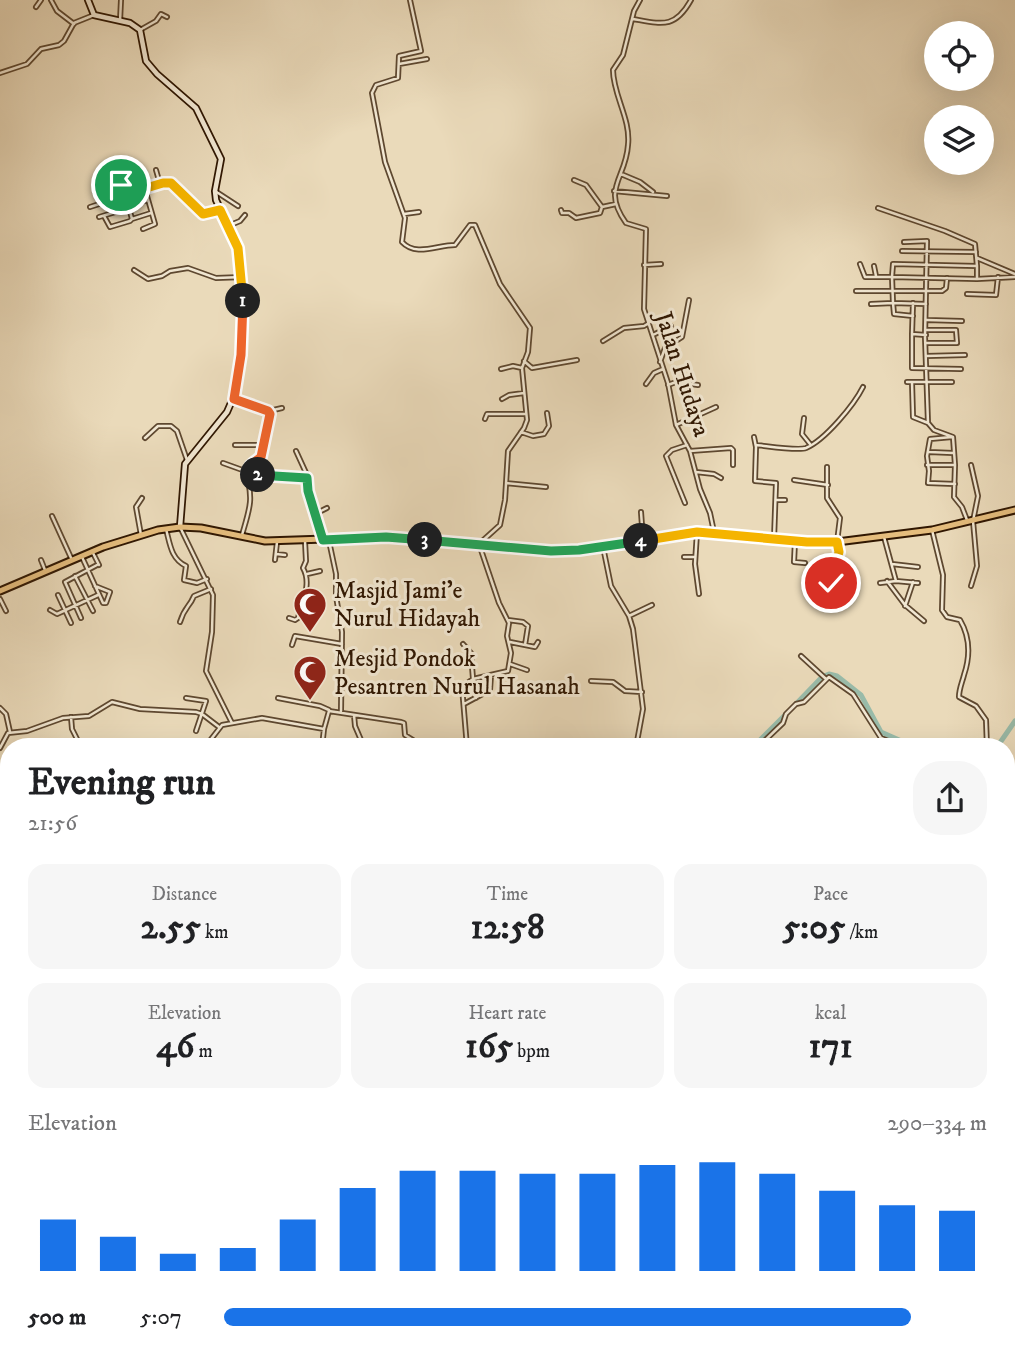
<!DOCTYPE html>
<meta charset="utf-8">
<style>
:root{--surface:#fff;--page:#f6f6f6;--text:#202124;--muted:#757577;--accent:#1a73e8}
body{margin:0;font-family:"IM FELL DW Pica",serif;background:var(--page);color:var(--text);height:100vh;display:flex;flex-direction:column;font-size:26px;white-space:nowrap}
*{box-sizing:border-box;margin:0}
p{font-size:23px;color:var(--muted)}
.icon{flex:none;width:38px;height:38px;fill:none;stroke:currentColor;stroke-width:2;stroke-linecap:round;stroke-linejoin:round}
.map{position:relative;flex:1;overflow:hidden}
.details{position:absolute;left:0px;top:738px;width:1015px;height:621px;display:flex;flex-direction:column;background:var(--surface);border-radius:28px 28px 0 0;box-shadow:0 7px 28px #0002}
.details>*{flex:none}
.buttons{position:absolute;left:924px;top:21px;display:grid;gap:14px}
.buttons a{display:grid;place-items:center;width:70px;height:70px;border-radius:50%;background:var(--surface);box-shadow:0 7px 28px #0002;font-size:35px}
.pin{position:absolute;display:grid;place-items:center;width:60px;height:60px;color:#fff;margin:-30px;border:4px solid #fff;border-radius:50%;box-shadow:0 2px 7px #0007}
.km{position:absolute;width:35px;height:35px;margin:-18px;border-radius:50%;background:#222;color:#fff;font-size:19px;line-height:35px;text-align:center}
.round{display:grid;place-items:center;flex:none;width:74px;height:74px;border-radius:28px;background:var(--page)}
.summary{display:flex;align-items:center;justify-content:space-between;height:119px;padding:0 28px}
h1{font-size:38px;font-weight:700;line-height:52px}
.metrics{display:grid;grid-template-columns:repeat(3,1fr);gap:10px;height:119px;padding:7px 28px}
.metrics div{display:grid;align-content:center;border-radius:18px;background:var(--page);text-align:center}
.metrics b{font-size:35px;font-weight:700}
.metrics small{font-size:19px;font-weight:400}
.metrics p{font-size:19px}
.chart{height:196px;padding:14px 28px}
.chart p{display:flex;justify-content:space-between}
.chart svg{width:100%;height:126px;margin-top:7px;stroke:var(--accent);stroke-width:6}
ul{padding:0 28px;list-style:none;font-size:23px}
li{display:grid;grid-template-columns:112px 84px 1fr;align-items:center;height:52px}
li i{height:18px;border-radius:9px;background:var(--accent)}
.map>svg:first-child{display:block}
</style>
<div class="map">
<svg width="1015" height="1359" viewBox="0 0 1015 1359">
<rect width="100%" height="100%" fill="#eadaba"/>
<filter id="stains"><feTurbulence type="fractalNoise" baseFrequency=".00286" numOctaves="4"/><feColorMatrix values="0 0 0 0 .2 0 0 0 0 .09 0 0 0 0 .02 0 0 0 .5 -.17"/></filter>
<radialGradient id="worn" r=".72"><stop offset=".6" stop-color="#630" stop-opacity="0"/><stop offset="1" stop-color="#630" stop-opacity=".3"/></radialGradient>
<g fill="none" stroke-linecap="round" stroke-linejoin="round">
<path stroke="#99bba9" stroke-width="5" d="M795,705l27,-28 7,-3 8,2 24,19 20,37 34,15
M753,747l35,-35
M997,747l18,-26
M0,1039h9"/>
<defs>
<path id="minor" d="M51,0l6,11 17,13
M410,0l11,51 -22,5 -1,22 -22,7 -4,8 13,69 20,56 -3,24c14,15 35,3 53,3l15,-20h5l25,59 30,44 -2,24 -6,16 5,52 -3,8 -16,23 -3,49 -5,25 -21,19 20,59 10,20 -2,13 4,17 -3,18 -35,8 3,19
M640,0l-6,11 -11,44 -10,15c0,25 18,49 15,75 -2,34 -27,43 -2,78l20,6 -2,80 24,74 8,42 14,26 10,38 10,24 4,19
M36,7l5,-7
M633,19c29,5 42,10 58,-19
M120,21l1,-21
M140,30l16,-9 5,-7 6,3
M399,64l28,-5
M0,73l27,-9 14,-15 18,-4 5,-4 10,-18 20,-8
M156,170l4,14
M621,174l19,8 13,10
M132,175l4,16
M574,180l12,5 16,22 14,-3
M104,182l6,19
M119,186l15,-4
M215,191l23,15
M614,191l53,5
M95,192l11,-3
M128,206l20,-6
M90,207l77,-25 7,4 29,28 16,-3
M878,208l67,23 30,13 2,22 -84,-2 -1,13 85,2v-13
M561,210l1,3h7l7,5 24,-5 2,-6
M404,214l15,-2
M104,216l6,11 20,-6 2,-2 -3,-11
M99,217l30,-9 -5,-11
M132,219l19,-6
M228,226l12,-5 5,-6
M143,229l12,-5 -10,-35
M904,242l23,-1 -2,96 3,86 6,7 19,7 2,28 -1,32 8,10 5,13
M902,251l74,1
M977,258l38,16
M860,264l5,13h27l1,26 -22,1
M644,265l17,-1
M874,266l2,10
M134,270l14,9 14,-3 8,-5 18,-3 28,10 27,-1
M977,279l38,-2
M856,291h86l4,-3 1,-10
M967,294l29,1 2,-18
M913,303l-1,31 14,1
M913,316l-19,-2 -1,-11 33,1
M927,320l35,1
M926,330h30l1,13h-31
M912,334v34l49,1
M653,335l18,-9
M603,341l21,-13 20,-2 5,-3
M926,356l39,-1
M524,361l8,7 45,-8
M660,362l5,-14 17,-11 7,-37
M501,369l12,-3 9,2
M907,382h45
M912,382l1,35 15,6
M646,384l8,-11 9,-4
M668,385l8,-3 22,3
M234,399l34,12 2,3 -9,43c-23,18 -9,21 -11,45 -1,11 -5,22 -8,33
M502,399l7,-4 15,-2
M269,411l13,-3
M804,418l-2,16 8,10
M485,419l2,-5h39
M676,425l40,-18
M521,432l12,4 11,-2 5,-8 -2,-13
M754,437l2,10 -1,34 21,2 -2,56
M952,437l-22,2 -3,17 2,15 -1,12 27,1
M145,438l13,-12h13l6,5 10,29
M235,445h29
M756,445c11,1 42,6 50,3 19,-8 48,-43 57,-61
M296,451l11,24 1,16 14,47
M690,451l41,-3 2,2v15
M929,452l24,1
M223,463l25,9
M927,465h28
M971,465l7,31 -5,25 4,45 -6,20
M827,467v31l13,20 -3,24 3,10 -9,31 4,3
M696,472l18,2 7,4
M247,474l60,4
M794,480l34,5
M506,483l40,4
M776,500h9
M685,503l-19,-47 6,-6 15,-5
M641,512l2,28
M317,513l10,-5
M52,516l20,44
M180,527l33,68 -1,37 -6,39 26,52
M166,529c4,15 5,30 20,37l-2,14 13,3 10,-4
M932,530l11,45 -1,35 5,7 13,3c10,17 10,37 4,55 -2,8 -5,14 -5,22l17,9 10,14 1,27
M697,532l-2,32 4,30
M141,535l-5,-28 6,-9
M884,537l12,44 22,2
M329,541l7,33v22l6,36 -1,79
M795,541l-1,21 11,1
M603,547l8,39 18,30 4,13 10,80 -7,38
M92,551l7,14
M276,554l9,1
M82,557l21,46h3l4,-11 -15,-6
M684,557h11
M41,560l4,10
M275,560l2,-18
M892,564l26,3
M307,574l13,-3
M75,576l18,35
M887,581l18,24 19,16
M880,583l16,-2
M58,595l13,28
M0,599l6,12
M905,606l8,-24
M50,610l7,4 41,-19
M629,616l23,-11
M81,618l-16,-36 32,-17
M289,618l6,2 3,-2c4,-17 14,-34 5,-50l3,-7 -1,-20
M508,620l15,2 5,4 -3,19
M180,622c5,-16 9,-14 14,-26l17,-7
M510,642l25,5 3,-5
M463,644l8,9 2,26 -11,8 5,60
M292,645l3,-9 47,8
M801,656l25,23
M510,664l17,6
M591,681l22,1 12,9 17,1
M186,698l20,3 -10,30
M278,698l42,8 9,4
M464,704l26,-14 1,-15
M0,708l6,6 4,18
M354,715l1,11 9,21
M71,717l1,12 9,18
M205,747l17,-22 40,-7 62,11 5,-18 72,11 3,1 1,12 19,12
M322,747l2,-18
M758,747l25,-24 3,-9 10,-10 8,-2 25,-25 24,17 28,44 22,9
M0,748l8,-15 19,-2 36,-13 26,-2 23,-14 28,7 56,3 6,2 17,13
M0,795l3,17 -3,9
M0,795l5,-1 2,-5
M1006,802l9,9
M1006,856l9,-14
M0,858l3,3 -2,14 8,27
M0,915l9,-1
M0,931v4
M0,947l9,4
M5,1036h4
M0,1043h9
M1006,1109l9,3
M1006,1230l9,4
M0,1276l9,1
M0,1293l7,4 -5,13 7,7
M9,1334v3
M0,1349l19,10
M480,1351v5l10,3
M560,1351l14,8
M681,1351l16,7 9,1
M72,1359l3,-8
M516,1359l4,-8
M530,1359v-8
M714,1359l2,-8"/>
<path id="secondary" d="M88,0l6,15 36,8 10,7 6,31 11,13 39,34 25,51 -6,32 1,9 21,45 6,32 -2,68 -4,44 -10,23 -42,52 -5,63"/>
<path id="primary" d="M0,591l103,-44 55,-17 22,-3 21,1 64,13 121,-4 165,14 52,-4 94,-15 120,11 20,-1 95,-12 83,-20"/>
</defs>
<use href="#minor" stroke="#5e4830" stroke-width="6"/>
<use href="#secondary" stroke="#301702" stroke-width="8"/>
<use href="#primary" stroke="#301702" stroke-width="9"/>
<use href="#minor" stroke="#f1e7d2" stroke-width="2.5"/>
<use href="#secondary" stroke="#f1e7d2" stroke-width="4.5"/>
<use href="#primary" stroke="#e5bd7d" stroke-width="5"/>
</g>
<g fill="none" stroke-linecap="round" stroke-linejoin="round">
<defs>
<path id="split-1" d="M121,185l13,-3 2,9 27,-8h8l32,31 17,-4 18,38 5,53"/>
<path id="split-2" d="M243,301l-2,54 -7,44 34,12 2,3 -9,43c-7,6 -12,7 -14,17l11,1"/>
<path id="split-3" d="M258,475l49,3 1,13 15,49 63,-3 39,3"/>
<path id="split-4" d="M425,540l126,11 28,-1 62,-9"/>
<path id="split-5" d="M641,541l56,-9 110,10h30l2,10 -8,31"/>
</defs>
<use href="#split-1" stroke="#fff" stroke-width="14"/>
<use href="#split-2" stroke="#fff" stroke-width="14"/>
<use href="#split-3" stroke="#fff" stroke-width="14"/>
<use href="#split-4" stroke="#fff" stroke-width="14"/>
<use href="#split-5" stroke="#fff" stroke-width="14"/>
<use href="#split-1" stroke="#f5b400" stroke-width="9"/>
<use href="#split-2" stroke="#f0652b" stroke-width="9"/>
<use href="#split-3" stroke="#22a559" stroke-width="9"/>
<use href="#split-4" stroke="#22a559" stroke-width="9"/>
<use href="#split-5" stroke="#f5b400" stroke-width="9"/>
</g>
<defs>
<symbol id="mosque-pin" viewBox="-11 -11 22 30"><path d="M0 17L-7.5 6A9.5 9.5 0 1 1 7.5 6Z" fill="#8f2418" stroke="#f1e7d2"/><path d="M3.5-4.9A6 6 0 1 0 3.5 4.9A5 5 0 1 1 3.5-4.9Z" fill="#fff"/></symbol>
</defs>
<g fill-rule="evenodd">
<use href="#mosque-pin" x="291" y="585" width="38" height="52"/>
<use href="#mosque-pin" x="291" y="653" width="38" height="52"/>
</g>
<g text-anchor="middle" stroke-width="6" stroke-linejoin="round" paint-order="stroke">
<g font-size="24" fill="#301702" stroke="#f1e7d2">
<text transform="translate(683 374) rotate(72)" y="8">Jalan Hudaya</text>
</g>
<g font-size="24" fill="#301702" stroke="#f1e7d2" text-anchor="start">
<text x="334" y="598">Masjid Jami'e<tspan x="334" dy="28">Nurul Hidayah</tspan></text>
<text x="334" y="666">Mesjid Pondok<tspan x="334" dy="28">Pesantren Nurul Hasanah</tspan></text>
</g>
</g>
<rect width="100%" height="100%" filter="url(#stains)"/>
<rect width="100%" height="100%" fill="url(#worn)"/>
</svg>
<div class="buttons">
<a><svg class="icon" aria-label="locate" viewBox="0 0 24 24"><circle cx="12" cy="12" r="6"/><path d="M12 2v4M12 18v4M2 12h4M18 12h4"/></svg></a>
<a><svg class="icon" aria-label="layers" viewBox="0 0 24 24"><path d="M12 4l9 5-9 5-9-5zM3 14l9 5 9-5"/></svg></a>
</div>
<div class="pin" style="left:121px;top:185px;background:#1e9e55"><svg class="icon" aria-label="arrive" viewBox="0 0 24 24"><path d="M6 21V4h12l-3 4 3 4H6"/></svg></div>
<div class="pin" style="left:831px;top:583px;background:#d93025"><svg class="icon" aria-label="check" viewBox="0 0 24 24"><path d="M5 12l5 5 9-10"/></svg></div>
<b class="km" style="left:243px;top:301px">1</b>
<b class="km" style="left:258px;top:475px">2</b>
<b class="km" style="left:425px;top:540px">3</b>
<b class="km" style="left:641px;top:541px">4</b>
<section class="details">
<div class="summary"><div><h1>Evening run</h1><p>21:56</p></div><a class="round"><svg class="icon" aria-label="share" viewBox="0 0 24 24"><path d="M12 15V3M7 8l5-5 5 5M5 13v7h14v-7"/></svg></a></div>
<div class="metrics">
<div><p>Distance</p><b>2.55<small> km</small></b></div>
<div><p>Time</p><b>12:58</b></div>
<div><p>Pace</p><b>5:05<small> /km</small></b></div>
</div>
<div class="metrics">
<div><p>Elevation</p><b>46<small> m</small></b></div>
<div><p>Heart rate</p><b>165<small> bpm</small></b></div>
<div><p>kcal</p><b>171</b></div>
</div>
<div class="chart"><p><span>Elevation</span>290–334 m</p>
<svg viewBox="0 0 160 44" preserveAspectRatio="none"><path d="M5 44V26M15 44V32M25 44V38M35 44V36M45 44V26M55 44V15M65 44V9M75 44V9M85 44V10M95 44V10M105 44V7M115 44V6M125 44V10M135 44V16M145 44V21M155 44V23"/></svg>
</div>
<ul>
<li><b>500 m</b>5:07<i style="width:90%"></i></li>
</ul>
</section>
</div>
